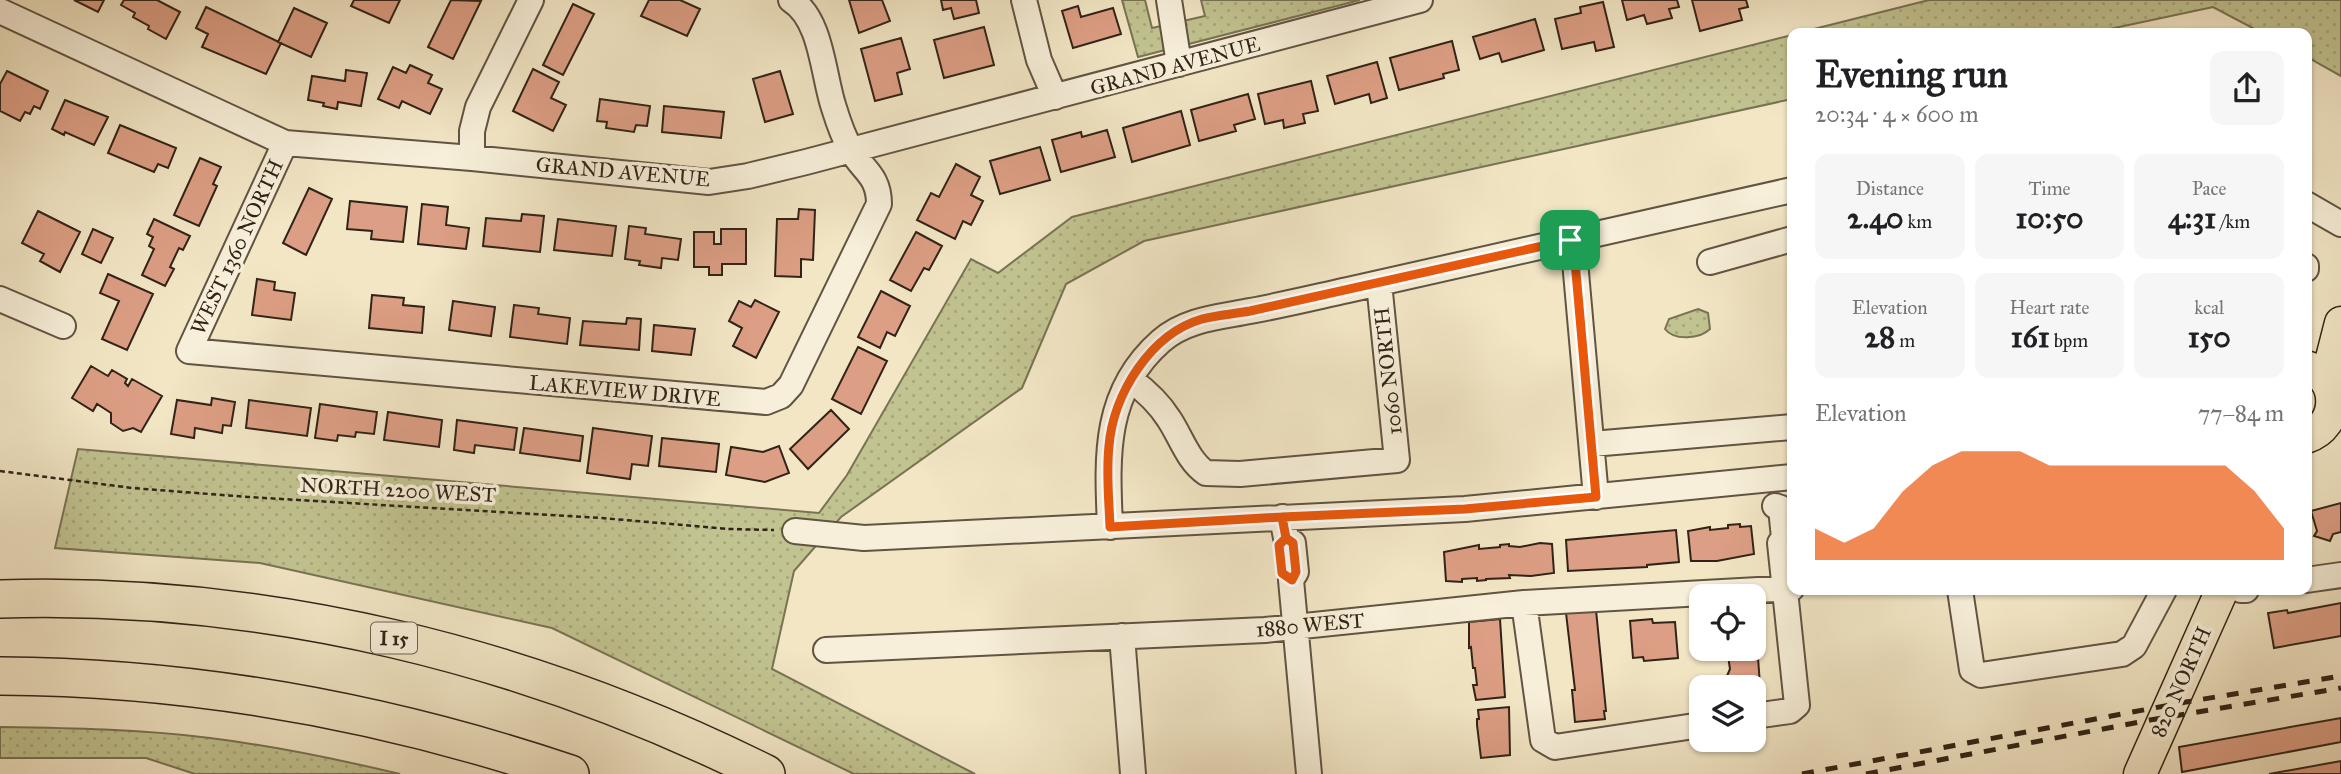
<!DOCTYPE html>
<meta charset="utf-8">
<style>
:root{--surface:#fff;--page:#f6f6f6;--text:#202124;--muted:#757577;--accent:#ea580c}
body{margin:0;font-family:"IM FELL Great Primer",serif;background:var(--page);color:var(--text);height:100vh;display:flex;flex-direction:column;font-size:26px;white-space:nowrap}
*{box-sizing:border-box;margin:0}
p{font-size:23px;color:var(--muted)}
.icon{flex:none;width:38px;height:38px;fill:none;stroke:currentColor;stroke-width:2;stroke-linecap:round;stroke-linejoin:round}
.map{position:relative;flex:1;overflow:hidden}
.sheet{position:absolute;left:1787px;top:28px;width:525px;height:567px;display:flex;flex-direction:column;background:var(--surface);border-radius:14px;box-shadow:0 2px 5px #0004}
.sheet>*{flex:none}
.tools{position:absolute;left:1689px;top:584px;display:grid;gap:14px}
.tools a{display:grid;place-items:center;width:77px;height:77px;border-radius:14px;background:var(--surface);box-shadow:0 2px 5px #0004;font-size:35px}
.pin{position:absolute;display:grid;place-items:center;width:60px;height:60px;color:#fff;margin:-30px;border-radius:14px;box-shadow:0 4px 10px #0006}
.round{display:grid;place-items:center;flex:none;width:74px;height:74px;border-radius:14px;background:var(--page)}
.overview{display:flex;align-items:center;justify-content:space-between;height:119px;padding:0 28px}
h1{font-size:38px;font-weight:700;line-height:52px}
.figures{display:grid;grid-template-columns:repeat(3,1fr);gap:10px;height:119px;padding:7px 28px}
.figures div{display:grid;align-content:center;border-radius:14px;background:var(--page);text-align:center}
.figures b{font-size:30px;font-weight:700}
.figures small{font-size:19px;font-weight:400}
.figures p{font-size:19px}
.chart{height:196px;padding:14px 28px}
.chart p{display:flex;justify-content:space-between}
.chart svg{width:100%;height:126px;margin-top:7px;fill:var(--accent);opacity:.7}
.map>svg:first-child{display:block}
</style>
<div class="map">
<svg width="2341" height="774" viewBox="0 0 2341 774">
<defs>
<pattern id="grass-dots" width="8" height="8" patternUnits="userSpaceOnUse" patternTransform="scale(1.75)"><rect width="8" height="8" fill="#c1c390"/><path d="M2 2h.1M6 6h.1" fill="none" stroke="#a6a77b" stroke-width="1.8" stroke-linecap="round"/></pattern>
</defs>
<rect width="100%" height="100%" fill="#f2e6c5"/>
<filter id="stains"><feTurbulence type="fractalNoise" baseFrequency=".00286" numOctaves="4"/><feColorMatrix values="0 0 0 0 .2 0 0 0 0 .09 0 0 0 0 .02 0 0 0 .5 -.17"/></filter>
<radialGradient id="worn" r=".72"><stop offset=".6" stop-color="#630" stop-opacity="0"/><stop offset="1" stop-color="#630" stop-opacity=".3"/></radialGradient>
<path fill="url(#grass-dots)" stroke="#797354" stroke-width="2" d="M1122,0h23l7,28 53,-12 -4,-16h159l-222,57z
M1929,0h412v76l-34,-19 -1,-24h-44l-49,-26 -122,26h-293z
M1792,35v64l-648,142 -78,43 -44,104 -181,129 -47,54 -22,98 203,105h-121l-302,-146 -292,-65 -205,-15 23,-99 741,64 28,-38 124,-216 27,14 74,-56z
M1698,309l10,4 2,16c-10,10 -36,12 -45,0l4,-10z
M0,727c70,1 140,2 210,11 64,8 127,21 190,36h-205l-49,-16h-146z"/>
<path fill="#dc9e84" stroke="#312317" stroke-width="2" d="M74,0h30l-6,12z
M124,0h33l23,12 -14,27 -18,-10 1,-3 -16,-9 2,-4 -14,-8z
M354,0h46l-11,23 -38,-17z
M451,0l30,1 -28,58 -25,-12z
M649,0h31l20,9 -13,27 -46,-20z
M849,0h33l8,21 -31,12z
M941,0h35l3,13 -25,6 -3,-11 -8,2z
M1622,0h55l2,7 -10,2 3,9 -25,6 -3,-9 -17,5z
M1692,0h54l2,7 -9,2 3,11 -42,11z
M1603,2l11,45 -18,4 -2,-9 -32,7 -7,-30 26,-6 -1,-6z
M573,4l21,10 -31,61 -20,-10z
M1078,6l3,11 32,-9 8,26 -48,14 -11,-37z
M206,7l75,36 -15,31 -64,-27 6,-13 -12,-6z
M294,8l33,15 -16,34 -33,-15z
M1535,19l9,31 -42,12 -3,-9 -19,6 -7,-22z
M984,27l10,38 -50,13 -10,-38z
M901,38l9,31 -13,4 5,21 -27,7 -14,-52z
M1452,41l7,29 -16,4 1,4 -45,12 -9,-32z
M1377,62l10,36 -16,5 -2,-9 -34,10 -8,-28z
M410,65l22,10 -4,8 14,6 -12,25 -28,-13 -3,7 -21,-9 15,-32 13,6z
M533,69l26,13 -8,16 15,7 -13,26 -40,-20z
M346,70l21,3 -6,33 -23,-4 -1,7 -14,-3 1,-3 -16,-3 4,-24 33,5z
M7,71l41,20 -8,18 -6,-3 -4,8 -5,-2 -5,9 -20,-10v-27z
M780,71l13,43 -28,8 -12,-43z
M1311,81l7,30 -15,3 2,9 -21,5 -1,-8 -18,4 -7,-30z
M1248,94l7,25 -21,6 2,6 -37,10 -8,-31z
M600,99l50,7 -3,20 -11,-1 -2,7 -28,-4 1,-6 -10,-1z
M65,100l43,17 -14,28 -29,-13 -1,3 -12,-6z
M664,106l60,6 -3,26 -59,-6z
M1181,111l9,34 -58,17 -9,-34z
M120,125l56,23 -8,20 -10,-4 -4,8 -46,-19z
M1107,130l8,27 -54,15 -9,-32 29,-8 1,5z
M1040,147l10,33 -50,14 -10,-33z
M200,158l21,9 -8,17 4,2 -18,40 -25,-11z
M956,164l24,13 -9,18 12,6 -12,24 -8,-4 -8,18 -38,-19 14,-27 8,4z
M309,188l23,11 -26,56 -23,-12z
M350,201l57,6 -4,35 -32,-3 1,-8 -25,-2z
M422,204l26,3 -2,18 23,3 -3,21 -48,-5z
M799,209l16,1 -2,50 -12,-1v18l-26,-1 2,-57h21z
M38,211l42,21 -20,40 -20,-11 4,-7 -22,-11z
M522,214l22,2 -4,36 -57,-6 3,-28 35,3z
M154,219l36,17 -7,14 -4,-2 -9,19 4,2 -9,17 -23,-11 12,-26 -5,-3 4,-9 -6,-3z
M558,219l58,7 -4,30 -58,-6z
M629,226l17,2 -1,6 36,5 -3,21 -16,-2 -1,10 -22,-3 1,-4 -15,-2z
M93,229l20,9 -12,25 -19,-9z
M721,229h25v35h-24v11h-13v-8h-15v-35h20v12h7z
M916,232l26,14 -13,24 -5,-2 -13,23 -21,-11z
M108,274l45,20 -26,56 -25,-11 17,-38 -19,-8z
M257,279l18,3 -1,8 21,3 -4,27 -39,-5z
M881,291l29,15 -15,30 -8,-4 -7,16 -22,-11z
M372,295l32,3 -1,7 21,2 -2,26 -53,-5z
M755,300l24,12 -23,46 -23,-12 9,-18 -13,-7 10,-20 12,6z
M453,301l42,6 -4,29 -42,-6z
M514,305l25,3 -1,6 32,4 -3,26 -57,-7z
M627,318l14,1 -2,31 -59,-5 3,-24 43,3z
M654,325l41,4 -4,26 -39,-4z
M858,347l29,14 -26,53 -29,-15z
M91,366l17,10 4,-6 15,9 -2,4 3,3 4,-7 30,17 -21,36 -8,-4 -10,3 -12,-8v-10l-14,-9 -4,7 -21,-13z
M212,398l23,4 -4,24 -8,-1 -1,8 -27,-5 -1,10 -23,-4 6,-34 34,5z
M249,400l62,8 -4,28 -61,-8z
M320,404l57,8 -3,22 -18,-2 -1,5 -17,-2 -1,6 -22,-3z
M831,410l18,19 -41,40 -18,-20z
M388,412l54,8 -3,27 -55,-7z
M457,420l60,8 -3,22 -39,-5 -1,8 -20,-3z
M524,428l59,8 -3,25 -60,-8z
M593,428l59,8 -4,30 -16,-2 -2,15 -43,-6z
M662,438l57,6 -3,28 -57,-6z
M779,446l10,27 -24,9 -39,-7 5,-28 32,5z
M2341,503v29l-8,2 -3,7 -16,-5 3,-5 -6,-20z
M1740,524v3l11,-1 3,28 -37,7h-26l-3,-30 22,-4v3l18,-2v-3z
M1676,530l3,32 -32,3v2l-79,4 -2,-31z
M1540,543l12,1 2,29 -23,3 -22,-1 1,3 -24,1v1l-9,1v-3l-15,1v3l-16,-1 -2,-29 35,-7v4l21,-2v-2l9,-1v2l11,1z
M2341,603v33l-67,12 -6,-35 19,-3 1,3z
M1754,604l7,94 -7,1v-11h-26l-1,-12 3,-7 -3,-20h27z
M1596,610l10,101h-2l1,8 -30,3 -3,-32h3l-9,-77z
M1500,619l5,78 -29,3 -3,-15h4l-2,-17h-2l-2,-21 -2,1v-26z
M1652,619l1,4 22,-1 3,36 -34,3 -1,-4 -10,1 -3,-37z
M1509,707l1,48 -29,3 -4,-33v-6h2l-1,-9z
M2341,718v24l-159,30 -3,-25z
M2341,761v13h-72z"/>
<g fill="none" stroke-linecap="round" stroke-linejoin="round">
<defs>
<path id="minor" d="M1024,0l15,60 16,37
M1169,0l10,64
M0,11l285,132 187,15 237,24 39,-6 58,-14 614,-162
M285,143l-96,208 577,51 15,-6 10,-11 88,-181c0,-30 -18,-34 -29,-56 -7,-12 -12,-27 -16,-40 -11,-32 -12,-89 -43,-108
M472,158v-27l6,-24 53,-107
M2306,204l35,20
M1573,239l23,258
M1710,262l82,-23
M2306,266v3
M0,299l63,27
M1131,380c15,11 28,23 38,39 12,18 19,42 37,54l34,1 157,-14 -18,-177
M1592,444l200,-17
M1282,517l4,21 7,5 3,29 -5,8 18,194
M1110,527c-3,-70 -7,-135 51,-186 25,-22 59,-24 89,-30 33,-6 66,-14 98,-21 148,-33 296,-67 444,-100
M795,531l69,7 601,-29 327,-32
M2306,580l35,-5
M1960,590l12,80 9,5 141,-21 12,-8 30,-56
M2241,590h5
M1524,603l19,137 12,7 146,-22
M1122,636l11,138
M826,650l439,-20 259,-27 268,-15
M1754,716l36,-5 7,-6 -17,-162 4,-5 -3,-30 -6,-2"/>
<path id="major" d="M2306,367c35,9 35,59 0,70
M2327,378l14,-55
M2140,774l82,-184"/>
<path id="highway" d="M0,599c267,-8 528,56 766,175
M0,676c195,1 386,36 570,98"/>
</defs>
<use href="#minor" stroke="#615442" stroke-width="28"/>
<use href="#major" stroke="#312317" stroke-width="35"/>
<use href="#highway" stroke="#312317" stroke-width="40"/>
<path stroke="#312317" stroke-width="2.5" stroke-dasharray="5 3.5" stroke-linecap="butt" d="M0,471l132,17 116,9 354,21 126,11 46,1"/>
<use href="#minor" stroke="#f7efd9" stroke-width="24"/>
<use href="#major" stroke="#f2e6c5" stroke-width="32"/>
<use href="#highway" stroke="#f2e6c5" stroke-width="37"/>
<path stroke="#312317" stroke-width="5" stroke-dasharray="12 12" stroke-linecap="butt" d="M1802,774l384,-72 155,-26
M1866,774l284,-54 191,-32"/>
</g>
<g fill="none" stroke-linecap="round" stroke-linejoin="round">
<defs>
<path id="route" d="M1570,240l-320,71c-16,3 -33,4 -48,8 -52,15 -89,76 -93,127 -3,27 0,54 1,81l172,-10 4,21 7,5 3,29 -4,8 -10,-7 -3,-28 7,-7 -4,-21 183,-8 131,-12 -23,-258 -3,1"/>
</defs>
<use href="#route" stroke="#fff" stroke-width="14"/>
<use href="#route" stroke="#ea580c" stroke-width="9"/>
</g>
<g text-anchor="middle" stroke-width="7" stroke-linejoin="round" paint-order="stroke">
<rect fill="#f7efd9" stroke="#6c6051" stroke-width="2" x="371" y="622.5" width="46" height="31" rx="5"/>
<g font-size="19" font-weight="bold" fill="#312317">
<text x="394" y="645">I 15</text>
</g>
<g font-size="21" fill="#312317" stroke="#f7efd9">
<text transform="translate(1175 66) rotate(-15)" y="7">GRAND AVENUE</text>
<text transform="translate(623 172) rotate(5)" y="7">GRAND AVENUE</text>
<text transform="translate(237 247) rotate(-65)" y="7">WEST 1360 NORTH</text>
<text transform="translate(1388 371) rotate(-96)" y="7">1060 NORTH</text>
<text transform="translate(625 391) rotate(5)" y="7">LAKEVIEW DRIVE</text>
<text transform="translate(398 490) rotate(3)" y="7">NORTH 2200 WEST</text>
<text transform="translate(1310 625) rotate(-5)" y="7">1880 WEST</text>
<text transform="translate(2181 682) rotate(-66)" y="7">820 NORTH</text>
</g>
</g>
<rect width="100%" height="100%" filter="url(#stains)"/>
<rect width="100%" height="100%" fill="url(#worn)"/>
</svg>
<div class="tools">
<a><svg class="icon" aria-label="locate" viewBox="0 0 24 24"><circle cx="12" cy="12" r="6"/><path d="M12 2v4M12 18v4M2 12h4M18 12h4"/></svg></a>
<a><svg class="icon" aria-label="layers" viewBox="0 0 24 24"><path d="M12 4l9 5-9 5-9-5zM3 14l9 5 9-5"/></svg></a>
</div>
<div class="pin" style="left:1570px;top:240px;background:#1e9e55"><svg class="icon" aria-label="arrive" viewBox="0 0 24 24"><path d="M6 21V4h12l-3 4 3 4H6"/></svg></div>
<section class="sheet">
<div class="overview"><div><h1>Evening run</h1><p>20:34 · 4 × 600 m</p></div><a class="round"><svg class="icon" aria-label="share" viewBox="0 0 24 24"><path d="M12 15V3M7 8l5-5 5 5M5 13v7h14v-7"/></svg></a></div>
<div class="figures">
<div><p>Distance</p><b>2.40<small> km</small></b></div>
<div><p>Time</p><b>10:50</b></div>
<div><p>Pace</p><b>4:31<small> /km</small></b></div>
</div>
<div class="figures">
<div><p>Elevation</p><b>28<small> m</small></b></div>
<div><p>Heart rate</p><b>161<small> bpm</small></b></div>
<div><p>kcal</p><b>150</b></div>
</div>
<div class="chart"><p><span>Elevation</span>77–84 m</p>
<svg viewBox="0 0 160 44" preserveAspectRatio="none"><path d="M0 44V33L10 38L20 33L30 20L40 11L50 6L60 6L70 6L80 11L90 11L100 11L110 11L120 11L130 11L140 11L150 20L160 33V44z"/></svg>
</div>
</section>
</div>
